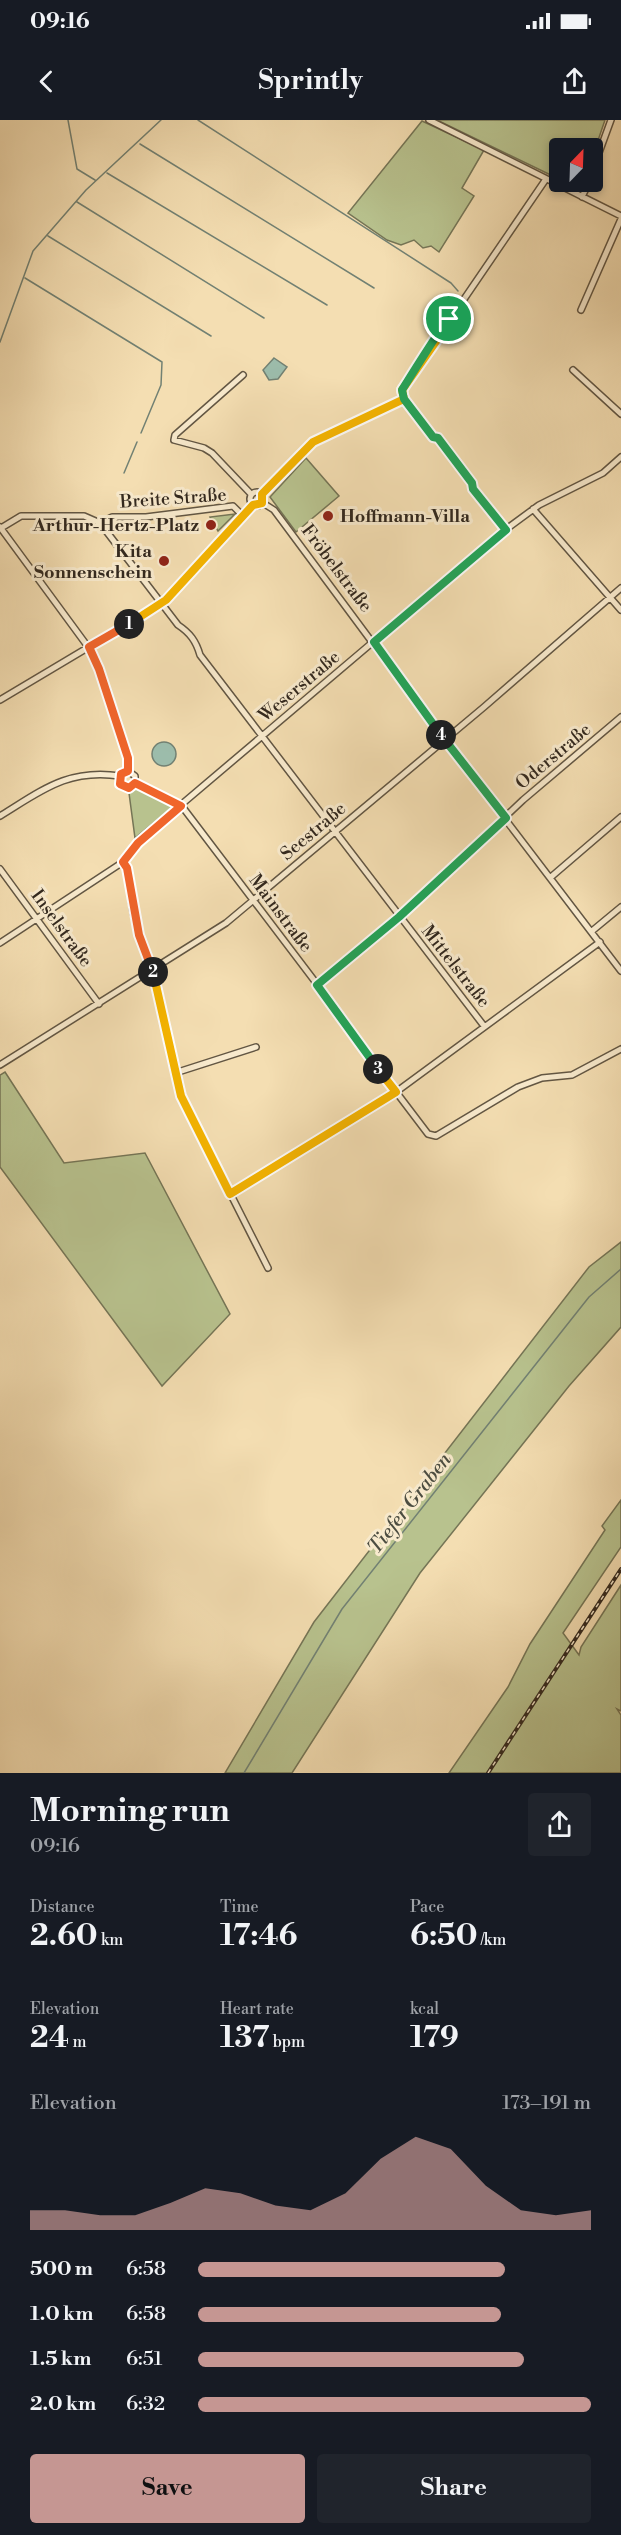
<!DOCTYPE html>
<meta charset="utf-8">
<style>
:root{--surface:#171b24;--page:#20242c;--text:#f1f3f6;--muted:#9ea1a6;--accent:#c59692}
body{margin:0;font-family:"Libre Bodoni",serif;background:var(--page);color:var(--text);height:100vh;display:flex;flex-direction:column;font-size:22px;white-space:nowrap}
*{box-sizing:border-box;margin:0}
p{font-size:20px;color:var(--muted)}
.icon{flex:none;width:33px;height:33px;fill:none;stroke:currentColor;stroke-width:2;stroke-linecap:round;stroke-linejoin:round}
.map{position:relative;height:1653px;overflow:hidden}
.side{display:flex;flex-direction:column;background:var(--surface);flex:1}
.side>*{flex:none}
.needle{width:39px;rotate:23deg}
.tools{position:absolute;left:549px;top:18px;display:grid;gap:12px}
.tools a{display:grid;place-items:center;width:54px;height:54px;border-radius:6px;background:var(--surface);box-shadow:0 3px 9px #0003;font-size:30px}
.pin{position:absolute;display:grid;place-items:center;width:51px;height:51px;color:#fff;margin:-26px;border:3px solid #fff;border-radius:50%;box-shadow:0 2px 6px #0007}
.km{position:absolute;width:30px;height:30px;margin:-15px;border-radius:50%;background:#222;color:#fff;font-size:16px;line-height:30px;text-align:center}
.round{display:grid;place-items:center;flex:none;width:63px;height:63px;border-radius:6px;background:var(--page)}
.summary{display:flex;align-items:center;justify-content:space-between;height:102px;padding:0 30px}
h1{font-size:33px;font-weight:700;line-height:45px}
.figures{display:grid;grid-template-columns:repeat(3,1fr);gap:9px;height:102px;padding:6px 30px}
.figures div{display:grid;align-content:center}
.figures b{font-size:30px;font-weight:700}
.figures small{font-size:16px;font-weight:400}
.figures p{font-size:16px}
.chart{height:168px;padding:12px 30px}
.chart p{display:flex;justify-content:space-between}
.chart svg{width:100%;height:108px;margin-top:6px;fill:var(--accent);opacity:.7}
.button{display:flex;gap:12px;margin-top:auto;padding:12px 30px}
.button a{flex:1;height:69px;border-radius:6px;background:var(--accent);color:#111;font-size:24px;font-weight:700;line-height:69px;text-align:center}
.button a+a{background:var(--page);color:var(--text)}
ul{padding:0 30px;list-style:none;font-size:20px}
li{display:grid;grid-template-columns:96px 72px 1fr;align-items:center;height:45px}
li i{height:15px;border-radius:8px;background:var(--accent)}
.status{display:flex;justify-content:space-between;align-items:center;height:42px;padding:0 30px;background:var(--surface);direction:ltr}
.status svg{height:16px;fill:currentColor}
header{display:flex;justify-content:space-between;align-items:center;height:78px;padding:0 30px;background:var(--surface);font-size:27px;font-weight:700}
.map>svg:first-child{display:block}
</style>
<div class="status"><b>09:16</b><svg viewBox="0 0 49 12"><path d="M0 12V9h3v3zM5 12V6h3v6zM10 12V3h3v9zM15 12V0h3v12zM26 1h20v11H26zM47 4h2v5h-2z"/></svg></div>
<header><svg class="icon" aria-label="back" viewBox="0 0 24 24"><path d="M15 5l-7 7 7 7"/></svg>Sprintly<svg class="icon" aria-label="share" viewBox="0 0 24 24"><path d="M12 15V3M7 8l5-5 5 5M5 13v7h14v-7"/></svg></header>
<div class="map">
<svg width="621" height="1653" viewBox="0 0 621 1653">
<rect width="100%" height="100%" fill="#f4deb2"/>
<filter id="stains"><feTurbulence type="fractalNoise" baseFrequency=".00333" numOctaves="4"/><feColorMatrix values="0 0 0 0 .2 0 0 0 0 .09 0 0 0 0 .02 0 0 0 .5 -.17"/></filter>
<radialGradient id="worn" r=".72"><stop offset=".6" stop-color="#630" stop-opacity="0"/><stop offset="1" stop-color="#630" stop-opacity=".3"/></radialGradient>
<path fill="#b8c28e" stroke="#757556" stroke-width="1.5" d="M437,0h168l-12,35 -1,-7h-32l-1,31z
M422,1l62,29 -22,38 12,8 -35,56 -8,-6 -8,2 -9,-8 -13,5 -14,-5 -39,-27z
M306,338l33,38 -43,36 -26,-35z
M235,394l-17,17 -8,-14z
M136,668l38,18 -39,32 -6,-45z
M5,952l59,91 81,-10 85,161 -68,72 -162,-219v-92z
M621,1122v85l-52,59 -149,187 -128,200h-67l89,-151 275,-355z
M621,1380v47l-58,86 16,22 2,-8 40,-62v126l-4,-2 4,6v58h-172l59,-86 22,-43 75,-114 -3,-4z"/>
<path fill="#9cbcab" stroke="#728173" stroke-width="1.5" d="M274,238l13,9 -9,12 -9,1 -6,-10z
M152 634a12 12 0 1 1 24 0a12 12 0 1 1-24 0Z"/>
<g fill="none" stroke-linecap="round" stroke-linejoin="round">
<path stroke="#728173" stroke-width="1.5" d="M68,0l9,49 18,11
M198,0l253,163 7,8
M140,24l234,144
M107,53l220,132
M77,82l187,116
M48,116l163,100
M25,158l137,84 -1,23 -20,48
M0,222l33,-91 53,-61 75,-70
M124,353l13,-31
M244,1653l98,-164 247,-312 32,-28"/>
<defs>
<path id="minor" d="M429,0l192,96
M592,52l19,-52
M582,77l7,-15
M581,190l40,-91
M436,218l4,-11 9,-8
M573,250l48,44
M243,255l-68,60 -1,5 30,8 8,5 39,41
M250 379a7 7 0 1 1 14 0a7 7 0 1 1-14 0Z
M262,374l51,-52 91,-43
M263,383l11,7 170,229 177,232
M533,389l88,101
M100,403l78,102c12,8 18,16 22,30l284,371
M0,407l94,128 34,103v13
M1,408l20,-12h63l16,7 12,-6h34l87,-11 10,10
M505,410l-32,-41 -1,-5 -34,-46 -5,-1 -29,-38 -2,-9 144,-211
M0,580l161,-96 92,-99
M128,651l-7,3 -1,10 9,4 6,-4
M128,651l7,5v8
M135,664l46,21 164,216 17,26 66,87 8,2 82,-49 24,-9 30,-3 49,-26
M0,696c41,-25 68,-48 120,-40
M123,742l4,6 6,44 6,23 12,30 30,131 87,172
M0,749l99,135
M551,757l70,-60
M592,811l29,-24
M0,823l123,-81 15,-19 18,-17 349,-296 34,-25 64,-32 18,-16
M317,865l82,-68 124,-117 98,-83
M0,945l226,-142 258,-216 137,-119
M175,953l81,-26
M230,1074l166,-102 204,-150"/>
</defs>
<use href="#minor" stroke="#625643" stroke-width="8"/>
<use href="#minor" stroke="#f8eacd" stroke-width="5"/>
<defs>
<path id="rail" d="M488,1653l133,-204"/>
</defs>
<use href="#rail" stroke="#32281e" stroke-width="4"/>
<use href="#rail" stroke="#f8eacd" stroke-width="1.5" stroke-dasharray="4.5" stroke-linecap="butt"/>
</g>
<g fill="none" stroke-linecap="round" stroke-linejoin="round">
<defs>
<path id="split-1" d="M129,504l37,-24 87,-95 9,-2v-9l51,-52 91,-43 -2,-9 42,-60 5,-11"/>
<path id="split-2" d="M129,504l-40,23 10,22 29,89v13l-7,3 -1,10 9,4 6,-5 46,23 -43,37 -15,19 4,6 12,67 14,37"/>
<path id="split-3" d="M153,852l28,124 49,98 166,-102 -18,-23"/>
<path id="split-4" d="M378,949l-61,-84 82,-68 107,-99 -65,-83"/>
<path id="split-5" d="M441,615l-67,-93 132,-112 -33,-41 -1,-6 -34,-45 -5,-1 -29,-38 -2,-9c7,-11 42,-68 47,-71"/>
</defs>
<use href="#split-1" stroke="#fff" stroke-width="12"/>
<use href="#split-2" stroke="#fff" stroke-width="12"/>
<use href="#split-3" stroke="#fff" stroke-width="12"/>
<use href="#split-4" stroke="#fff" stroke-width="12"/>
<use href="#split-5" stroke="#fff" stroke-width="12"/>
<use href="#split-1" stroke="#f5b400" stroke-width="8"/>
<use href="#split-2" stroke="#f0652b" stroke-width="8"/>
<use href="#split-3" stroke="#f5b400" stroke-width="8"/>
<use href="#split-4" stroke="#22a559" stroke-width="8"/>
<use href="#split-5" stroke="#22a559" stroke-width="8"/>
</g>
<g fill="#8f2418" stroke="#f8eacd" stroke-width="2">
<circle cx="328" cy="396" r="6"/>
<circle cx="211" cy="405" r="6"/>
<circle cx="164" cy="441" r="6"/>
</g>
<g text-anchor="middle" stroke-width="6" stroke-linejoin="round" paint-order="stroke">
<g font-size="18" fill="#32281e" stroke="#f8eacd">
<text transform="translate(173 378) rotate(-4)" y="6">Breite Straße</text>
<text transform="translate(337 448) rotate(53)" y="6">Fröbelstraße</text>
<text transform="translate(299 566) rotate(-40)" y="6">Weserstraße</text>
<text transform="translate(553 636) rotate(-40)" y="6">Oderstraße</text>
<text transform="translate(313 711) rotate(-40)" y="6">Seestraße</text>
<text transform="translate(281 793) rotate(53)" y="6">Mainstraße</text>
<text transform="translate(62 808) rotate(54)" y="6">Inselstraße</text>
<text transform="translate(456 846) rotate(52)" y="6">Mittelstraße</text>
</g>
<g font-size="18" font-weight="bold" fill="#32281e" stroke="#f8eacd" text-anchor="end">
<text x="340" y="402" text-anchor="start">Hoffmann-Villa</text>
<text x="199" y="411">Arthur-Hertz-Platz</text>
<text x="152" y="437">Kita<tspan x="152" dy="21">Sonnenschein</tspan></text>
</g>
<g font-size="20" font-style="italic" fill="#4c4d41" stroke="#f8eacd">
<text transform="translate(409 1383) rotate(-52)" y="7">Tiefer Graben</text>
</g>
</g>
<rect width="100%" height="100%" filter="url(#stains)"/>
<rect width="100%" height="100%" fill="url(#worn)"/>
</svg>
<div class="tools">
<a><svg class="needle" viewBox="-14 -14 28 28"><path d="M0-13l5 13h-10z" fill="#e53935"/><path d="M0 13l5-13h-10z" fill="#9ea1a6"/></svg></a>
</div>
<div class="pin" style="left:449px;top:199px;background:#1e9e55"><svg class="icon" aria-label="arrive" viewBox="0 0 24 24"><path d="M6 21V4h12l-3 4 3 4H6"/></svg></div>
<b class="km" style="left:129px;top:504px">1</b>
<b class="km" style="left:153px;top:852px">2</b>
<b class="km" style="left:378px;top:949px">3</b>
<b class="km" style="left:441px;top:615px">4</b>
</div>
<section class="side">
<div class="summary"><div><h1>Morning run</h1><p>09:16</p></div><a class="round"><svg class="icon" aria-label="share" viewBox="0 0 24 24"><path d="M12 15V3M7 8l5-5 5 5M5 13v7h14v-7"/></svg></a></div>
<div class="figures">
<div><p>Distance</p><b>2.60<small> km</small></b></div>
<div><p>Time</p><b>17:46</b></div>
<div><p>Pace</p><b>6:50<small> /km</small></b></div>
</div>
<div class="figures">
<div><p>Elevation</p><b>24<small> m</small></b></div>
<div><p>Heart rate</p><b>137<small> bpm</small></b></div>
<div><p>kcal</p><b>179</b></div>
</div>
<div class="chart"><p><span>Elevation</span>173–191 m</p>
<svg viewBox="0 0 160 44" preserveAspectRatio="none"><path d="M0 44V36L10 36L20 38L30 38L40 33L50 27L60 29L70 34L80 36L90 29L100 15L110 6L120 11L130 26L140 36L150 38L160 36V44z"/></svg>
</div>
<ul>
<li><b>500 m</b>6:58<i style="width:78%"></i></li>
<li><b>1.0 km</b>6:58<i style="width:77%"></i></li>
<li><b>1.5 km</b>6:51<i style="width:83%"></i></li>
<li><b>2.0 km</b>6:32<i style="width:100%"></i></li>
</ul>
<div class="button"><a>Save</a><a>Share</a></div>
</section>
